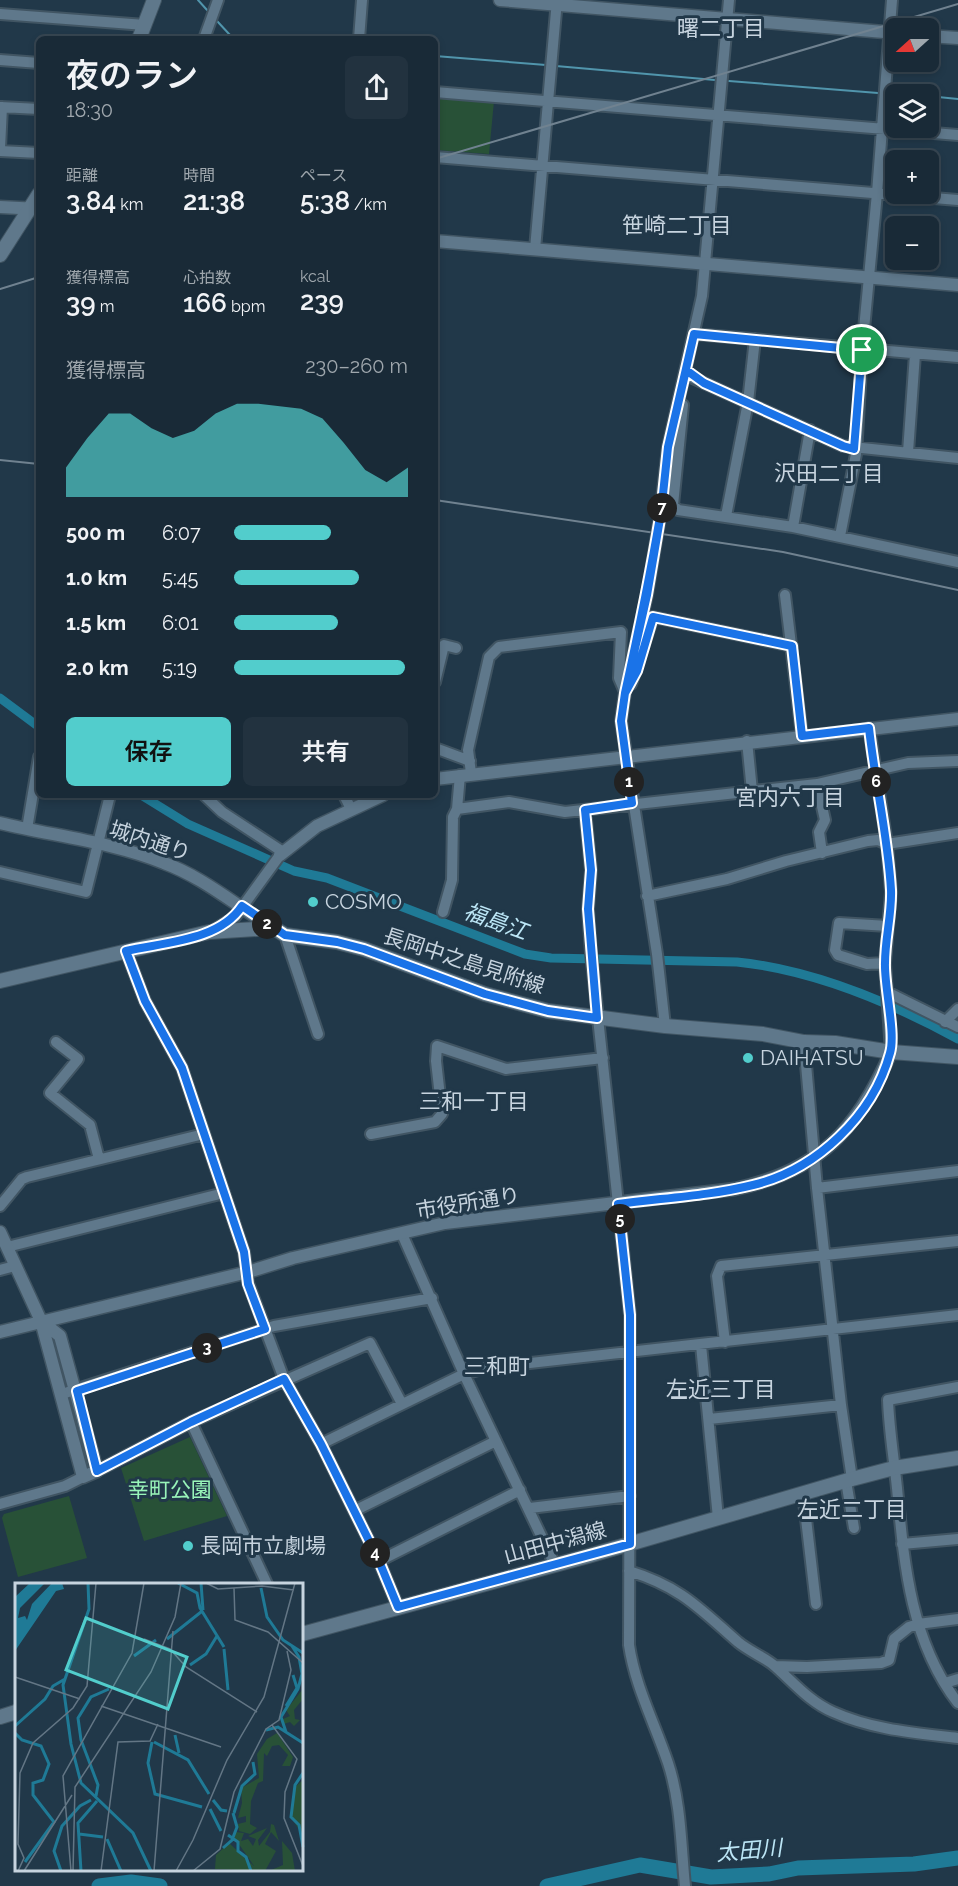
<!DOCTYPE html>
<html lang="ja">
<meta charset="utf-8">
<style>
:root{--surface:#192a37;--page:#22323f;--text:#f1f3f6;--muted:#9fa7ad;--line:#374652;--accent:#52cdcc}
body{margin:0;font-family:Raleway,"Noto Sans JP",sans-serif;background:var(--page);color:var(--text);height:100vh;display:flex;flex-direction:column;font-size:22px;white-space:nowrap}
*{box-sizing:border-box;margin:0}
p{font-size:20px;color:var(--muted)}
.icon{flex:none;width:33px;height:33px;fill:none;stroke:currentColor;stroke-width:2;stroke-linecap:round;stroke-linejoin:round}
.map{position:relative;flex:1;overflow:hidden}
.sheet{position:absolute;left:36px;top:36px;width:402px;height:762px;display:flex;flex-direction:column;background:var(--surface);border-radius:9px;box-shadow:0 3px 9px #0003,0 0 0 2px var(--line)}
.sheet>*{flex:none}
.needle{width:39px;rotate:249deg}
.tools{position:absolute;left:885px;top:18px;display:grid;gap:12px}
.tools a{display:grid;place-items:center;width:54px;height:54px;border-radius:9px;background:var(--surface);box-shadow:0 3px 9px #0003,0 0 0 2px var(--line);font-size:30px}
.pin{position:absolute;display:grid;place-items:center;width:51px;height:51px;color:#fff;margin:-26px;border:3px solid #fff;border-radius:50%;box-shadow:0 2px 6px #0007}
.km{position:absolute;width:30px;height:30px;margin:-15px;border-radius:50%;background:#222;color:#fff;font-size:16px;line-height:30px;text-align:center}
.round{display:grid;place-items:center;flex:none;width:63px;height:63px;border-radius:9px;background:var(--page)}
.summary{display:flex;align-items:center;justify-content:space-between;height:102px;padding:0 30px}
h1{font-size:33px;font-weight:600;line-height:45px}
.stats{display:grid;grid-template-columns:repeat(3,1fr);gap:9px;height:102px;padding:6px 30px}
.stats div{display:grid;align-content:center}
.stats b{font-size:26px;font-weight:600}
.stats small{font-size:16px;font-weight:400}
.stats p{font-size:16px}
.chart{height:168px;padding:12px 30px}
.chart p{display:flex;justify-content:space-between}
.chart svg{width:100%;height:108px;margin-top:6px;fill:var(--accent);opacity:.7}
.primary-button{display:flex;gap:12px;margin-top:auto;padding:12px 30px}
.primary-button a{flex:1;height:69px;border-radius:9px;background:var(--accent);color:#111;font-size:24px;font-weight:600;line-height:69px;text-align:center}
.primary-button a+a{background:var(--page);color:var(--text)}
ul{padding:0 30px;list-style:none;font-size:20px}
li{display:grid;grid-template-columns:96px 72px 1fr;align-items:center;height:45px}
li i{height:15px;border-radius:8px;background:var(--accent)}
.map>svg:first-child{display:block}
</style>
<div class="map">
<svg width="958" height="1886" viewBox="0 0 958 1886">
<rect width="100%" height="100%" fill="#213849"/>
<path fill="#285137" d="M435,96l59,5 -5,53 -54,-4z
M190,1437l37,79 -83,25 -23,-73z
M69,1496l18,62 -69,19 -16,-59 2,-4z"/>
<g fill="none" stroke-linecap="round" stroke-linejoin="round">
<path stroke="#5195ac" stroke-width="2" d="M198,0l9,10
M217,21l13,14 10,4
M435,56l111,9
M556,66l159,14
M729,81l149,12
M891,94l5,1
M928,96l30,3"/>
<path stroke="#1f7a96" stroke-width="9" d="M0,698l39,29
M141,795l47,29 106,47 33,7 198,76 26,4 186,4c78,8 153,40 221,77"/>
<path stroke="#1f7a96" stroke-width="15" d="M99,1886l32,-4 29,4
M547,1886l93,-21 71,12 58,-3 29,-6 116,-4 44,-6"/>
<defs>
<path id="minor" d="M0,14l145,11
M204,39l14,-39
M359,39l3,-39
M0,60l39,3
M435,92l523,43
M0,107l39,2
M0,148l2,-41
M0,151l39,2
M435,157l523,43
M535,249l22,-249
M694,334l264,23
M686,370l7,8 150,68 115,12
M683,405l-10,100 5,5 115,17 165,35
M908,452l7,-98
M726,516l22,-114 7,-63
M660,517l8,-70 34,-151 27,-296
M793,527l17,-97
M840,536l16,-82 6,-104 15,-157 15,-193
M647,595l-22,97 -4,29 36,233 8,72
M785,595l17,141
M435,682l9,-37 12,3
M631,684l22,-67 139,29
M869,728l18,116 4,48 -6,71 6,89
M747,741l5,50
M435,748l35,13
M471,773l-3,-23 4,-18 17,-75 10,-10 122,-15 -2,46 6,14
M817,784l8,36 -6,12 3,21
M204,795l18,17 61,40
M344,795l7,14
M457,809l52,-7 56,10 252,-28 91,-21 50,-2
M585,810l6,60 -3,39 3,44 39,362 -1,330c6,41 26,79 39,118 13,39 13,83 17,123
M27,829l12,-72
M0,872l86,20 24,-97
M647,896l80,-17 59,-18 82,-20 10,-1 9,4 71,-11
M443,912l9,-32 1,-63 4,-8 3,-34
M214,930l21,-13 45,-62
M285,935l33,99
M126,951l19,50 37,67 62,184 4,31 36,96 37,65 58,117 19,46
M885,963l-18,1 -29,-9 -3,-5 4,-27 49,3
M887,992l71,35
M945,1022l13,-13
M56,1042l22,17 -28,34 40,32 9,34
M804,1042l13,146 24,217 11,74
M371,1134l64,-12 7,-8 -6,-53 1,-15 69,23 97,-11
M817,1188l141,-17
M0,1206l22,-27 5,-2 177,-43
M402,1234l62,140 91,191
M7,1247l217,-54
M0,1270l15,-4
M725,1342l-8,-66 4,-10 237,-25
M701,1345l17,173
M958,1387l-70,13c1,29 6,59 9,88 7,74 13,153 61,215
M62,1394l212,-68 158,-28
M709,1419l132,-14
M191,1422l76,162
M321,1444l143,-70 21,-6 473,-53
M97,1471l94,-49 179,-79 32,61
M846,1481l8,47
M803,1493l13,111
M0,1504l65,-18 18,-9
M530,1508l100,-12
M354,1511l142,-70
M902,1544l56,-5
M379,1561l141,-71
M629,1571c52,16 70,37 109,71 12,10 27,15 38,25 19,17 34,35 57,45 40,18 83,21 125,26
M775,1666l32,1 74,-4 8,-3 5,-21 15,-12 9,-3 40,-5
M945,1683l13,-4"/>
<path id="tertiary" d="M500,0l396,33
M928,36l30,2
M0,207l39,2
M435,241l523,44
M435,779l523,-60
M0,823c54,13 112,19 164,40 41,15 73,44 110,65
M280,855l37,-29 66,-31
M0,1232l41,89 42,156 14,-6 -37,-135 -19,-15
M0,1332l248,-60 45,-14 152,-35 290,-34c85,-18 123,-60 156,-137"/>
<path id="secondary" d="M139,39l15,-39
M0,255l39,-61
M0,981l209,-49 65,-4 11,7 52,7 27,7 121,45 63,17 117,15 98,8 41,8 31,1 56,9 67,5
M302,1634l286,-78 264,-77 42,-11 64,-10
M0,1717l16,-5"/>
</defs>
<use href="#minor" stroke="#415563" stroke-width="14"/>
<use href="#tertiary" stroke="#415563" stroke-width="15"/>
<use href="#secondary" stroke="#415563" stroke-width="16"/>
<use href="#minor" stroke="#5f788b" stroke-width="10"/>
<use href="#tertiary" stroke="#5f788b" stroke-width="12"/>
<use href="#secondary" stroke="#5f788b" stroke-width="14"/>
<path stroke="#708290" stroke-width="2" d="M435,159l523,-155
M0,289l39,-12
M0,460l39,4
M435,500l348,52 175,38"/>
<defs>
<path id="minor-bridge" d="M647,595l13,-78"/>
</defs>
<use href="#minor-bridge" stroke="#415563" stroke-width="14" stroke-linecap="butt"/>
<use href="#minor-bridge" stroke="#5f788b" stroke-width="10"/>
</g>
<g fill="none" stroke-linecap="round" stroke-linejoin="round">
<defs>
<path id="route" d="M862,350l-168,-16 -26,113 -7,66 -14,82 -22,98 -4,28 11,82 -47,7 6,60 -3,39 9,109 -49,-7 -63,-17 -121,-45 -27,-7 -52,-7 -43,-29c-23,35 -77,36 -116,45l19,50 37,67 62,184 4,32 17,45 -188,62 20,80 94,-49 93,-43 37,65 58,117 19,46 232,-63v-229l-12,-111c44,-6 91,-8 135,-19 63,-15 120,-69 137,-132 6,-20 -6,-67 -5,-90 0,-25 7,-49 6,-73 -3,-54 -16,-107 -22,-162l-67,8 -10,-90 -139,-29 -16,54 -12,22c13,-59 25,-117 35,-176l1,-4 7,-66 18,-77 18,13 139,63 11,3 8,-99"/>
</defs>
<use href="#route" stroke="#fff" stroke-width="12"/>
<use href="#route" stroke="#1a73e8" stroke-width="8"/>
</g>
<g fill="#52cdcc" stroke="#213849" stroke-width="2">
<circle cx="313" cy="902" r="6"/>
<circle cx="748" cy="1058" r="6"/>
<circle cx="188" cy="1546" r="6"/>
</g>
<g text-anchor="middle" stroke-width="6" stroke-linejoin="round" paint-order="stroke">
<g font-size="21" fill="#c7d4df" stroke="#213849">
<text transform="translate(150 841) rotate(18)" y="7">城内通り</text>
<text transform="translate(464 961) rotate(18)" y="7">長岡中之島見附線</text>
<text transform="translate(468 1203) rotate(-9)" y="7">市役所通り</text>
<text transform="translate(555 1543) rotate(-15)" y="7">山田中潟線</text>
</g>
<g font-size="21" fill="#c7d4df" stroke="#213849" text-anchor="start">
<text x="325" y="909">COSMO</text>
<text x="760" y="1065">DAIHATSU</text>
<text x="200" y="1553">長岡市立劇場</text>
</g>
<g font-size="21" fill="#99f5b9" stroke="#213849">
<text x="170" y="1497">幸町公園</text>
</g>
<g font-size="22" fill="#c7d4df" stroke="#213849">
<text x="721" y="36">曙二丁目</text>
<text x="677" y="233">笹崎二丁目</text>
<text x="829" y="481">沢田二丁目</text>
<text x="790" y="805">宮内六丁目</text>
<text x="474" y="1109">三和一丁目</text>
<text x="497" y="1374">三和町</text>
<text x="721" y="1397">左近三丁目</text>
<text x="852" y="1517">左近二丁目</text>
</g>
<g font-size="22" font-style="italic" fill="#bce6f6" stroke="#213849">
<text transform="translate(496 921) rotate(20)" y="8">福島江</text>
<text transform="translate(749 1850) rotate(-5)" y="8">太田川</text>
</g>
</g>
<g transform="translate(15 1583)">
<rect width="288" height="288" fill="#213849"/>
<path d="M288,106v10l-9,11 1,9 5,1 -6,6 -4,-4 -6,2 -1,-5 7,-3 -4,-6zM262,150l16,24 -3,9h-8l6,-11 -9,-10 -7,1 -5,10 -3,-3 -1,28 -5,2 -7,18 -1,23 7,4 -7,6 -11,-3 -1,-7 8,-2v-6l-8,2 4,-15 -1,-15 18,-10 -2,-24 10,-15zM288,197v56l-12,-19 4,-30zM256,241l3,1 5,16 -8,-9 -6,12 11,7 -11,20 -50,-2 1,-14 13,-12 25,23 -20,-29 2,-5 8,1 -3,8 7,-2 5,7 3,-7 -8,-3 19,-8 -9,12 1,6 11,-14zM267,258l10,12 3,18h-26l14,-6z" fill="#285137"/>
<path d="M15,0h15l-25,25 -2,10 7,-2 2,4 5,-16 20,-21h10l2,6 -8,2 -41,60v-54z" fill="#1f7a96"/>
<path fill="none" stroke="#1f7a96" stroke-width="3" d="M73,0l1,26 -26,76 8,59 10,39 52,50 18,38M163,0l19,10 3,15 24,39M186,0l2,27M246,5l6,29 16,23 20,13M152,56l34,-27M209,66l4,41M119,73l22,-16M175,82l16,-11 11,-18M271,123l11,-18 -4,-13M0,143l30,-27 8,-13 12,-7M251,147l12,-3 25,16M271,149l-5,-15 17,-28 4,-15 -3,-17 -7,-11M0,150l7,7 19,6 8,18 -6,16 -10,3v12l21,27 -29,40M160,152l4,18M137,159l-4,21 7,31 47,13M139,159l34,18 21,34M288,190l-8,12 -4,32 8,8 4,22M81,213l2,-11 -17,-45 -3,-22 13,-21 18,-8M198,217l8,10 6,1M195,226l11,22M219,230l8,-27 13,-12 -2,-12M64,251l24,3M213,252l10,7v9l8,6 5,14M92,256l14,32M208,265l9,-8 5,-13 -4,-14M46,288l-7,-20 8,-25 18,-20 11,-6M66,288l-3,-48 19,-22"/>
<path fill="none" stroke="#637685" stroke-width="1.5" d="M191,0l12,6 44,-3 32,4M219,5l1,32 33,12 35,31M129,56l26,10 16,18 71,45M0,94l65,22M86,123l120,41M257,142l25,34 -12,33 -1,26 19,48M3,288l6,-13 -6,-14 2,-71 13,-30 40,-35 14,-22 9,-103M9,288l48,-76M56,288l-8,-95 69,-123 12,-70M58,288l2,-84 76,-115 24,-55 6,-34M86,288l17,-129 32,-1 8,-17M139,288l19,-240M161,288l17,-31 34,-80 37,-63 31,-114M178,288l27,-22 14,-57 32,-63 13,-9 12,-50 -4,-19"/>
<path fill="#52cdcc" fill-opacity="0.15" stroke="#52cdcc" stroke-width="3" d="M71,35l101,39 -19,52 -102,-39z"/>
<rect width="288" height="288" fill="none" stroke="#c7d4df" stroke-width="3"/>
</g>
</svg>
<div class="tools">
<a><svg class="needle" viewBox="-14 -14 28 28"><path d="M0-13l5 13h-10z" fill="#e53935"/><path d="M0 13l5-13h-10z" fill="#9fa7ad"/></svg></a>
<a><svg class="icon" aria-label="layers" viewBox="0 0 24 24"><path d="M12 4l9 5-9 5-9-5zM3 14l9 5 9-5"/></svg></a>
<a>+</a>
<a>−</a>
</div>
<div class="pin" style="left:862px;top:350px;background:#1e9e55"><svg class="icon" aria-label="arrive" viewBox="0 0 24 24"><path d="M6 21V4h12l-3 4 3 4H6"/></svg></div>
<b class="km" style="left:629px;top:782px">1</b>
<b class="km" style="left:267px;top:924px">2</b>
<b class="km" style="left:207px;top:1348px">3</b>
<b class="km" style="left:375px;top:1553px">4</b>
<b class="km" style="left:620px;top:1219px">5</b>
<b class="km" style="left:876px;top:782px">6</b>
<b class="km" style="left:662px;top:508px">7</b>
<section class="sheet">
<div class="summary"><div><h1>夜のラン</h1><p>18:30</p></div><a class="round"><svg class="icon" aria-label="share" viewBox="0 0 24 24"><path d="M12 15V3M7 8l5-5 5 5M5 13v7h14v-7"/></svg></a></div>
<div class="stats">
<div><p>距離</p><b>3.84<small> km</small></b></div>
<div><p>時間</p><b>21:38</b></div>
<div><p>ペース</p><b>5:38<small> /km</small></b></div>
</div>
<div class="stats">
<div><p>獲得標高</p><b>39<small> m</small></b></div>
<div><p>心拍数</p><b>166<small> bpm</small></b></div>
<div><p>kcal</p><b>239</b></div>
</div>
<div class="chart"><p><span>獲得標高</span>230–260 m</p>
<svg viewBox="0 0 160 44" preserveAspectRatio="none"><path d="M0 44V32L10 20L20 10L30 10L40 16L50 20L60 17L70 10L80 6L90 6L100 7L110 8L120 12L130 22L140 33L150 38L160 32V44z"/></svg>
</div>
<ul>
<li><b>500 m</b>6:07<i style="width:56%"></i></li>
<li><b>1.0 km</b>5:45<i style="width:72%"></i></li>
<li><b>1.5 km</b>6:01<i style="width:60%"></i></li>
<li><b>2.0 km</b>5:19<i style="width:98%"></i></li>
</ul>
<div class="primary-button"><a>保存</a><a>共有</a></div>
</section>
</div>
